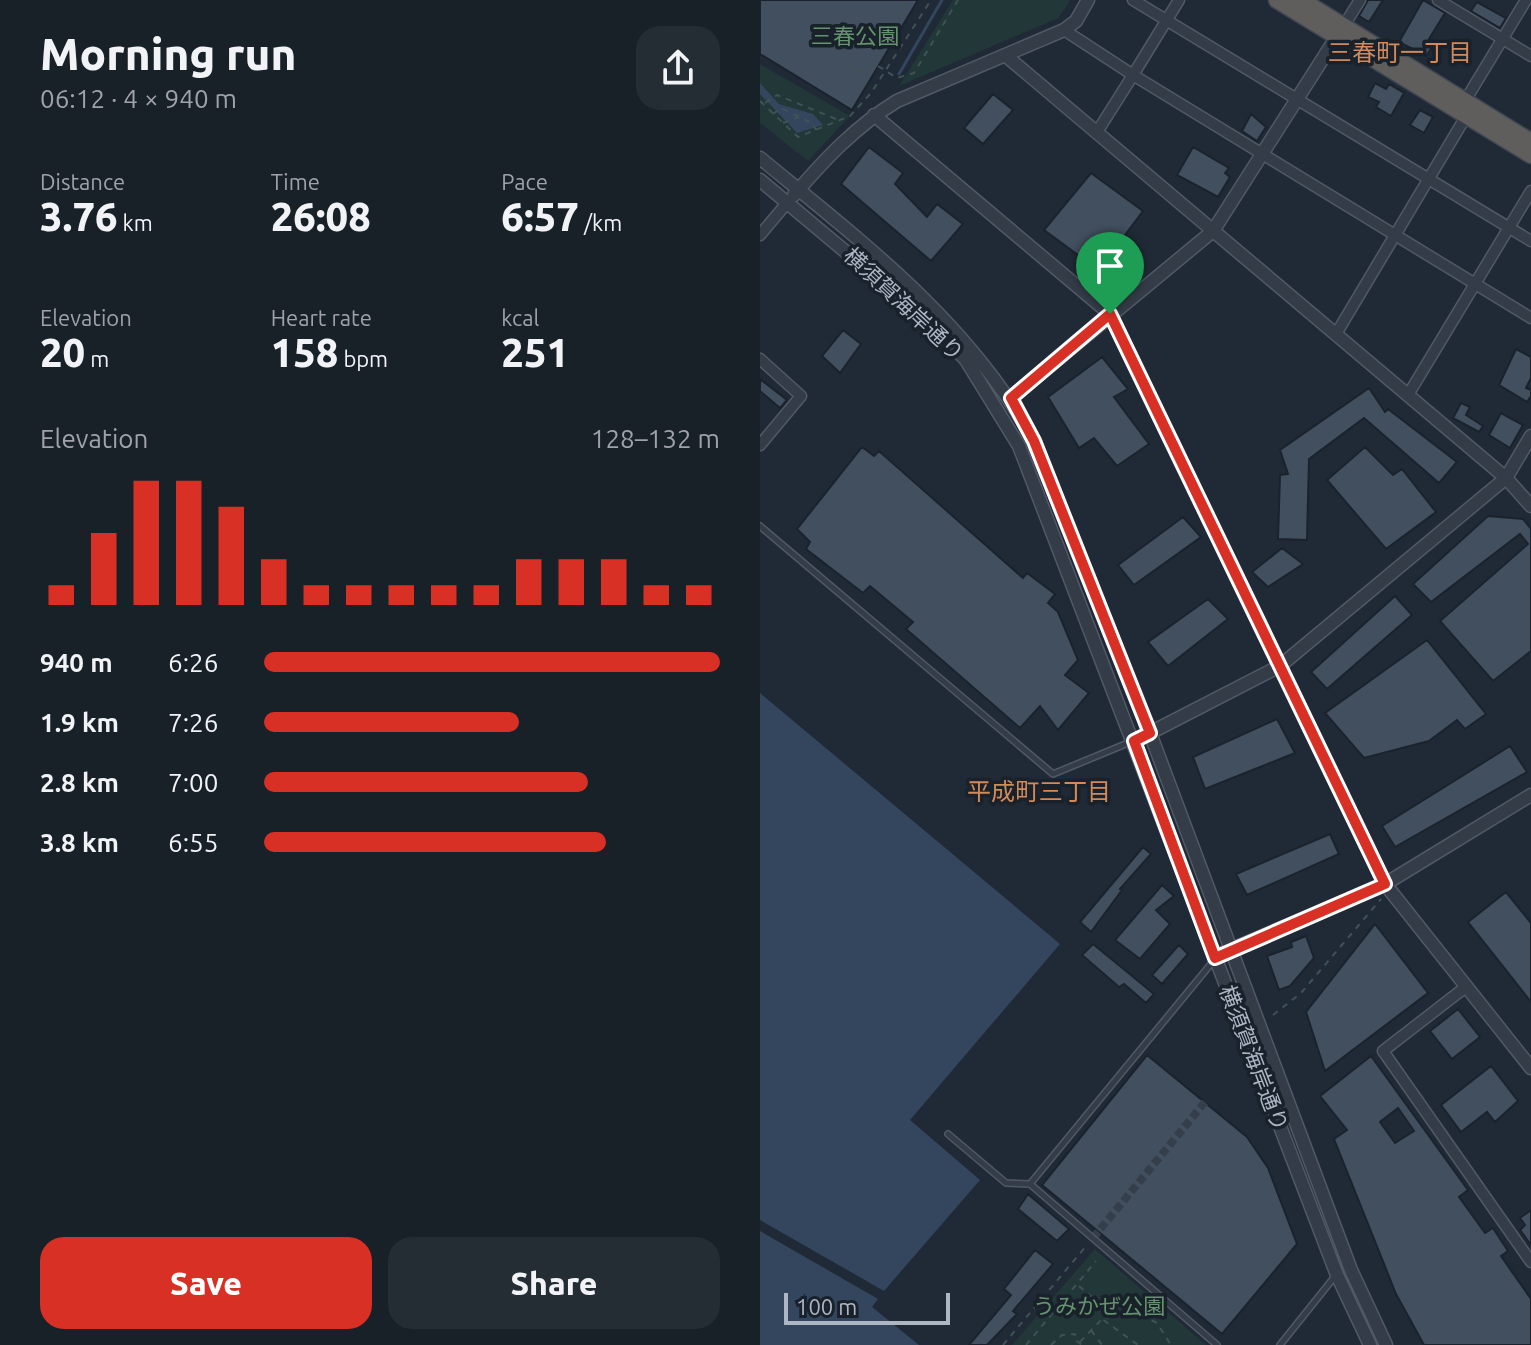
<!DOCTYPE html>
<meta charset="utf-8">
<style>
:root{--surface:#182028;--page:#252d34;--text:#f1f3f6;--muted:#9fa3a8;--accent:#d93025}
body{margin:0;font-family:Ubuntu,"Noto Sans JP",sans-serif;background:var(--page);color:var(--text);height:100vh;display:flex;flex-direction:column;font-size:30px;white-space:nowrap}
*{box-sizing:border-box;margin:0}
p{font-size:26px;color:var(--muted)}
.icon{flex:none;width:44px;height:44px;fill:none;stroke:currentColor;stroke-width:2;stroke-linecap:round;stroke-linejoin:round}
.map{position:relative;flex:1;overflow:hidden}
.details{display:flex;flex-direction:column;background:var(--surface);width:760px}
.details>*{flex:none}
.scale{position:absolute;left:24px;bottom:20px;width:166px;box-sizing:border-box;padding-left:8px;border:4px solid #adb6c4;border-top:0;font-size:22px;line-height:28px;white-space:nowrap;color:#adb6c4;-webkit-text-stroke:6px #19212b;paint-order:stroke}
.pin{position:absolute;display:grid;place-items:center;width:68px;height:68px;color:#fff;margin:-82px -34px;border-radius:50% 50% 50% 0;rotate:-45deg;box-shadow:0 0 8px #0007}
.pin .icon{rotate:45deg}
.round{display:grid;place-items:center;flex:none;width:84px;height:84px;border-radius:24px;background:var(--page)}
.summary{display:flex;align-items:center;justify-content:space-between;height:136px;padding:0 40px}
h1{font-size:44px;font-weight:800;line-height:60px}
.figures{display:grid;grid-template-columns:repeat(3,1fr);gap:12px;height:136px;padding:8px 40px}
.figures div{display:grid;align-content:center}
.figures b{font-size:40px;font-weight:800}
.figures small{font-size:22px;font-weight:400}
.figures p{font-size:22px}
.chart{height:224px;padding:16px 40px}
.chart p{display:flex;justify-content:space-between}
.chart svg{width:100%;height:144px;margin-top:8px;stroke:var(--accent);stroke-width:6}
.primary-button{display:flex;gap:16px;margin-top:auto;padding:16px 40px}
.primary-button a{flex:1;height:92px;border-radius:24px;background:var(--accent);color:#fff;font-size:32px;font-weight:800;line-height:92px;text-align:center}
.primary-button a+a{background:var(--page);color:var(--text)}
ul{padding:0 40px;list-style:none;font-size:26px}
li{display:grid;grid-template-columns:128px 96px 1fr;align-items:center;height:60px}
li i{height:20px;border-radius:10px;background:var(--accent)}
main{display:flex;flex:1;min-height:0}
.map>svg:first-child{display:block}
</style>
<main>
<section class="details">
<div class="summary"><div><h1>Morning run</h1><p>06:12 · 4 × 940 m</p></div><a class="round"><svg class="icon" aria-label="share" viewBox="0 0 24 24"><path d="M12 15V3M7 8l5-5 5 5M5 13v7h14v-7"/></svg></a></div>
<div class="figures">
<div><p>Distance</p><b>3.76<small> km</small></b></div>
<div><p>Time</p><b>26:08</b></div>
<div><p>Pace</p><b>6:57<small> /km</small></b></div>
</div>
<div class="figures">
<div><p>Elevation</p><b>20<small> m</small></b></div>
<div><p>Heart rate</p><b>158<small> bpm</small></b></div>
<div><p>kcal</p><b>251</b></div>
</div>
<div class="chart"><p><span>Elevation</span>128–132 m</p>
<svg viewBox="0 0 160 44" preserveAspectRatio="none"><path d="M5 44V38M15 44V22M25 44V6M35 44V6M45 44V14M55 44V30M65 44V38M75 44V38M85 44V38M95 44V38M105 44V38M115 44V30M125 44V30M135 44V30M145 44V38M155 44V38"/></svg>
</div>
<ul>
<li><b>940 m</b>6:26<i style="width:100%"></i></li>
<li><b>1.9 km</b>7:26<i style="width:56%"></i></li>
<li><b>2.8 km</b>7:00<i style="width:71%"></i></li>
<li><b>3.8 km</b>6:55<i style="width:75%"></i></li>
</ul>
<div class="primary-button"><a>Save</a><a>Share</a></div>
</section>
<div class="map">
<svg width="771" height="1345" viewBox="0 0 771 1345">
<rect width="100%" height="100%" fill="#202a36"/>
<path fill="#223738" d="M193,0h115l2,1 -12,17 -159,68z
M0,64l90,52 -42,45 -48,-38z
M335,1249l111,96h-194z"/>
<path fill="#33465e" d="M0,83l19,21 34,10 10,11 -26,8 -37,-39z
M0,693l300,251 -150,176 70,60 -96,111 -124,-71z
M0,1231l118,68 -6,8 47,38h-159z"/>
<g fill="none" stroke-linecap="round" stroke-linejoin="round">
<path stroke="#33465e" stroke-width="3" d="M139,74l43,-74"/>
</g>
<path fill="#424f5e" stroke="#1a232d" stroke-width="2" fill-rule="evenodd" d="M0,0h158l-66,110 -92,-56z
M608,0h15l-14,22 -10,-6z
M663,0l22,13 -16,26 7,3 -10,14 -27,-14z
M717,2l29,16 -6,10 -29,-17z
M615,83l11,6 3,-5 15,9 -13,23 -15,-9 3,-5 -11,-5z
M233,94l20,16 -30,34 -19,-16z
M660,110l13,7 -9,16 -14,-8z
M491,114l15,13 -9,14 -15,-10z
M109,147l34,26 -8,11 32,33 10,-13 26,20 -32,37 -90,-77z
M433,147l36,21 -4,5 5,4 -12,20 -41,-22z
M331,173l52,38 -21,28 -18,-1 -22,20 -38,-28z
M83,330l18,14 -21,29 -18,-17z
M756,349l15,8v21l-5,10 5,2v6l-4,6 -28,-17z
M342,357l26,32 -14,8 35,47 -32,22 -23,-28 -15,10 -31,-51z
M0,379l27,21 -7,8 -20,-17z
M609,388l16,24 3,-3 69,53 -18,21 -75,-65 -55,41 -2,81 -29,-1 2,-64 8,-1 -8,-24z
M701,403l9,4 -4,8 17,11 -4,6 -26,-14z
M741,413l22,12 -13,23 -21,-13z
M102,447l12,9 5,-5 144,127 4,-5 28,21 -7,9 10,9 20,48 -13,15 24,18 -31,37 -18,-24 -20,22 -114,-99 7,-7 -43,-36 -7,7 -57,-44 4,-7 -13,-13z
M605,447l28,28 9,-6 34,43 -50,37 -59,-69z
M728,516l35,3 8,10v122l-38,30 -53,-60 88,-77 -8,-10 -89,68 -18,-18z
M423,517l18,20 -67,48 -16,-20z
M522,548l21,16 -35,23 -16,-15z
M635,596l17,19 -85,74 -16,-17z
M448,599l20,20 -60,47 -20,-24z
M667,640l59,74 -21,15 -8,-9 -28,21 -65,17 -39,-45z
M517,719l18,34 -90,36 -12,-32z
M750,746l17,26 -132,75 -13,-21z
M570,834l9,20 -92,41 -11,-21z
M383,847l8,7 -31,35 2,1 -31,42 -11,-10z
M402,885l12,11 -18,14 14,14 -30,35 -25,-19z
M746,892l25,31v79l-63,-80z
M615,924l53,69 -103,78 -19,-59z
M546,936l8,22 -24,28 -11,4 -12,-34 25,-9 -1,-5z
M333,944l61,50 -8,9 -22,-19 -5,3 -37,-32z
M419,945l9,9 -26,30 -10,-9z
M698,1009l22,28 -28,22 -22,-28z
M387,1055l100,82 21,31 29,76 -75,90 -180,-149z
M611,1056l97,134 -9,7 26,36 8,-5 15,23 -7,5 30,43v46h-107l-28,-51 -62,-155 13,-9 -27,-34zM638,1108l16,23 -19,12 -15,-21z
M731,1066l27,35 -23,21 -8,-10 -26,20 -20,-27z
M268,1194l41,35 -12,12 -39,-32z
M771,1210v35l-11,-15 5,-5 -5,-7z
M275,1250l18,14 -40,47 4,3 -30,31h-18l42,-50 -7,-6z"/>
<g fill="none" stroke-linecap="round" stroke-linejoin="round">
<path stroke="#353f4b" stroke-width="8" stroke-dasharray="8 4" stroke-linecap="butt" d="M333,1238l112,-136"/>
<defs>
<path id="service" d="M0,526l293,248 80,-33
M455,959l-185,225 187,161
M188,1134l58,49 24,1
M520,1345l56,-70"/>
<path id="minor" d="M373,0l398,241
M678,0l93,56
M583,27l17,-27
M304,30l69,45 46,-75
M705,101l61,-101
M337,132l36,-57 398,243
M0,235l27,-32
M576,334l132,-221
M0,359l41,37 -41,49
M648,395l123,-204
M707,986l-84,65 148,211"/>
<path id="tertiary" d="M245,55l501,423 25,28
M114,115l236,199 275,570 146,184
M0,158c102,84 210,165 274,283l116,292 201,537 35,75
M0,180l173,145 33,35 53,86 318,829 33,70
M34,195c31,-36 62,-69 103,-94l167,-71 12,-9 12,-21
M251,398l202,-167 128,-201
M384,736l136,-70 226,-188 25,-42
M465,952l160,-68 146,-89"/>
<path id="trunk" d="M517,0l254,155
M541,0l230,142"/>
</defs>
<use href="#service" stroke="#505965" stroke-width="8"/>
<use href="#minor" stroke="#505965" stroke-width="13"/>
<use href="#tertiary" stroke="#505965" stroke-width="15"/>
<use href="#trunk" stroke="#3d4651" stroke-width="19"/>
<path stroke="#3f5355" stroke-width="2" stroke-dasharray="6 6" stroke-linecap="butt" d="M75,59l22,13 16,-9 35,-63
M0,101l38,36 52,-21 21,-23 60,-93
M5,103l12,-8 59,24
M13,114l8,-6 31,15 4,7
M23,123l16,-6
M513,1015l28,-22 80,-94
M319,1286l27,23 -4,10 36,26
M394,1319l8,-11
M331,1330l11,15
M320,1342l22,-23 33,-7 22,11 14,22
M243,1345l84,-100
M266,1345l70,-84
M291,1345l11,-10 13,-1 -1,5 8,6"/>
<use href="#service" stroke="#333c47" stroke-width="5"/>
<use href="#minor" stroke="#333c47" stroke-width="10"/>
<use href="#tertiary" stroke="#333c47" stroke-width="12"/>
<use href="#trunk" stroke="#5f5e5c" stroke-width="16"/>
<path stroke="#3f5355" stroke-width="2" stroke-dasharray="6 6" stroke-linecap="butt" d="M118,66l19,12 17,-5 44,-73"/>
</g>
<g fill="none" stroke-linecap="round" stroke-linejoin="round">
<defs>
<path id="route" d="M350,314l275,570 -170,74 -81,-217 16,-8 -116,-292 -23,-43z"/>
</defs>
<use href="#route" stroke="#fff" stroke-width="16"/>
<use href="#route" stroke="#d93025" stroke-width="10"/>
</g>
<g text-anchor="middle" stroke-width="7" stroke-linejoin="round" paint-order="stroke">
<g font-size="22" fill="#65936e" stroke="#19212b">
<text x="95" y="44">三春公園</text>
<text x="339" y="1314">うみかぜ公園</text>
</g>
<g font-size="22" fill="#adb6c4" stroke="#19212b">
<text transform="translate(144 304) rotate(43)" y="8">横須賀海岸通り</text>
<text transform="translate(494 1058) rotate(69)" y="8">横須賀海岸通り</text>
</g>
<g font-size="24" fill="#d28a5a" stroke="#19212b">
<text x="640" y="61">三春町一丁目</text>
<text x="279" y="800">平成町三丁目</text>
</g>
</g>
</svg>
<div class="scale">100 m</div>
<div class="pin" style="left:350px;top:314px;background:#1e9e55"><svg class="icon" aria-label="arrive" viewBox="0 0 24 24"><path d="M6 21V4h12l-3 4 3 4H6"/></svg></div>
</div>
</main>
